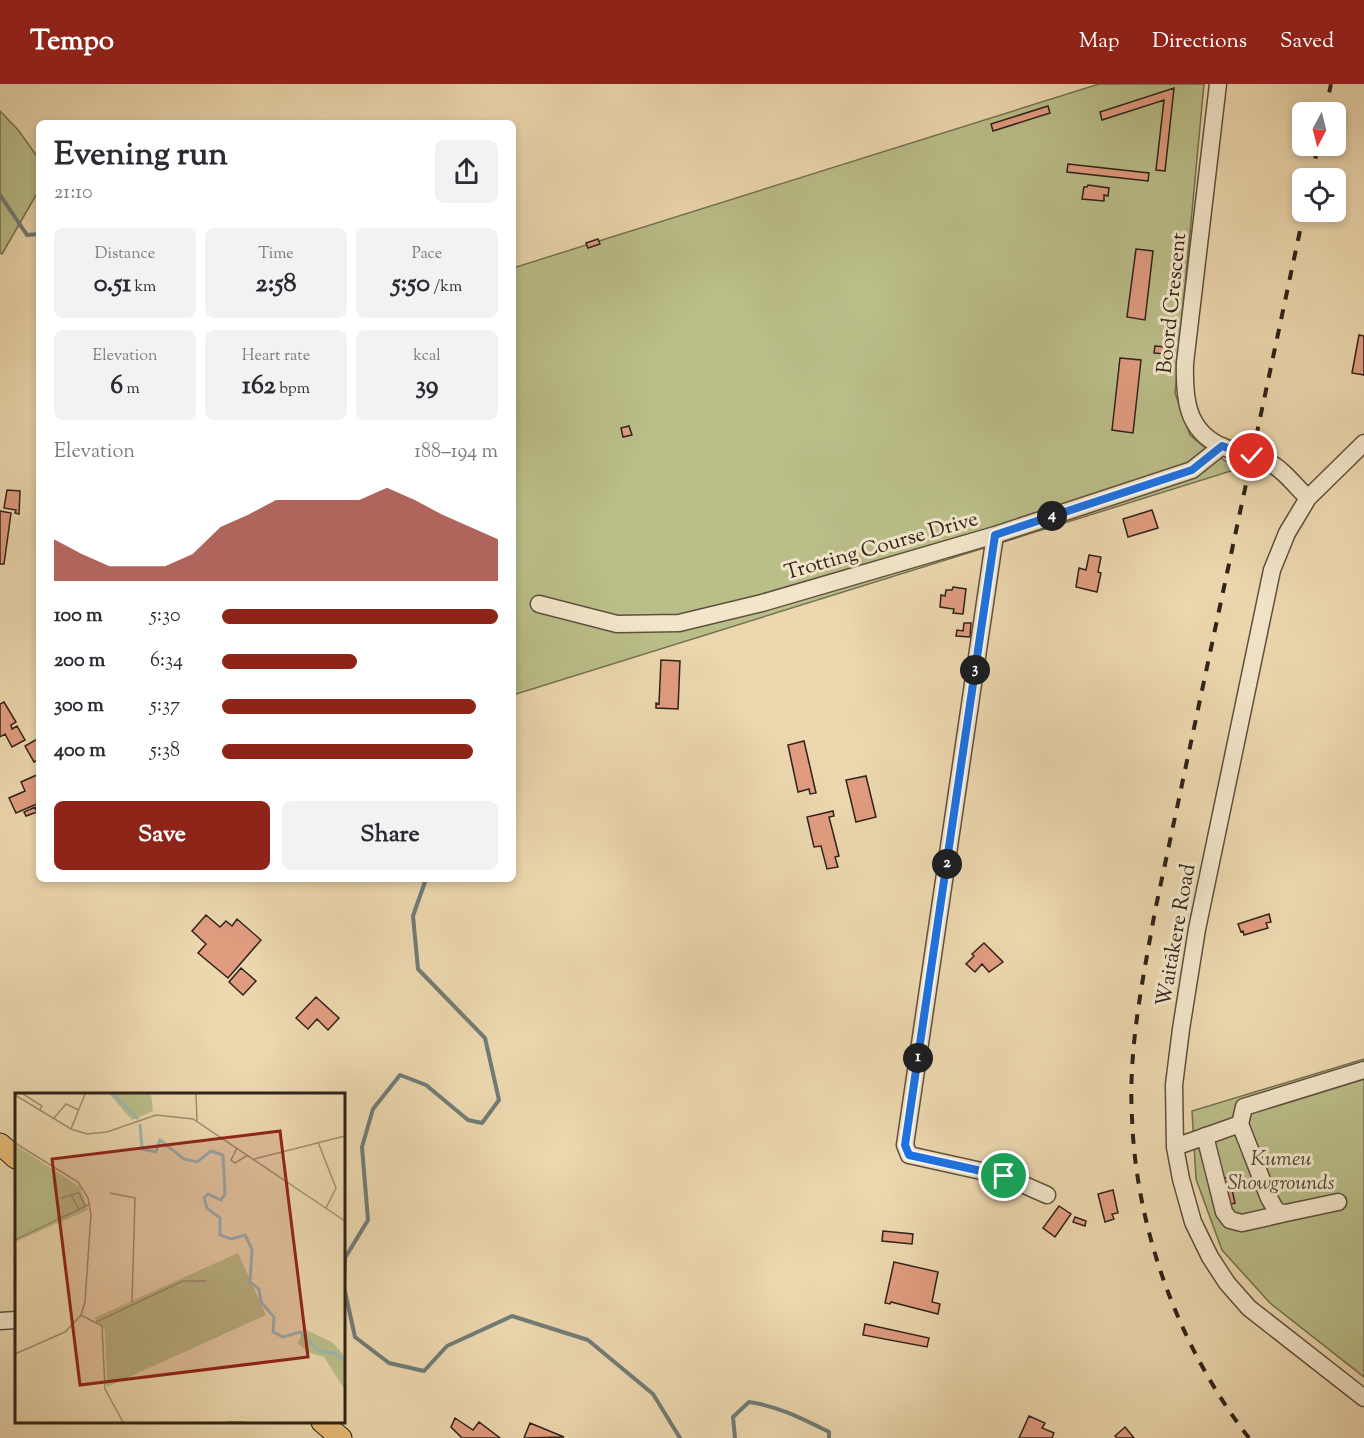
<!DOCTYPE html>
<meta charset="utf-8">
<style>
:root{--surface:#fff;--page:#f2f2f3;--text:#2b2b33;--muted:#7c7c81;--accent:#8f2418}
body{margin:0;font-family:"Sorts Mill Goudy",serif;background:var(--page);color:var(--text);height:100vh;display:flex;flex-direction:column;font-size:22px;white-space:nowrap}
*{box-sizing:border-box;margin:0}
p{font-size:20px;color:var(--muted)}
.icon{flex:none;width:33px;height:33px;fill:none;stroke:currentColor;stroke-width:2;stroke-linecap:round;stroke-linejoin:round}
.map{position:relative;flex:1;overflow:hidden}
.sheet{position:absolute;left:36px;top:36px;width:480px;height:762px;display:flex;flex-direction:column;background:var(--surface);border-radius:9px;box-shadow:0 3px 9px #0003}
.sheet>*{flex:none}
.needle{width:39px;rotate:187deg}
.fabs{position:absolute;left:1292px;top:18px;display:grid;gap:12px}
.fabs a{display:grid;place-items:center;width:54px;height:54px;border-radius:9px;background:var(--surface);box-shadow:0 3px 9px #0003;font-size:30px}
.pin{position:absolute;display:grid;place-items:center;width:51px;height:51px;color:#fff;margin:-26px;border:3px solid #fff;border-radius:50%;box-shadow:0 2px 6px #0007}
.km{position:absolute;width:30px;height:30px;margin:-15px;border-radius:50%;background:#222;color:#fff;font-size:16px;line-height:30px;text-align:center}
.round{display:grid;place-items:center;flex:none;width:63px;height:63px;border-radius:9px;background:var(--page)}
.summary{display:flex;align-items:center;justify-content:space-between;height:102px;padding:0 18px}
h1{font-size:33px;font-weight:700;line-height:45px}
.figures{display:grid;grid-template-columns:repeat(3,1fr);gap:9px;height:102px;padding:6px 18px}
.figures div{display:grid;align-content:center;border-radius:9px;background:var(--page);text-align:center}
.figures b{font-size:26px;font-weight:700}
.figures small{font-size:16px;font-weight:400}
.figures p{font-size:16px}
.chart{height:168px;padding:12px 18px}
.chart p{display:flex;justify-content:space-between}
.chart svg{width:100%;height:108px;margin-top:6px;fill:var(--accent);opacity:.7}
.button{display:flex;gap:12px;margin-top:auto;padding:12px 18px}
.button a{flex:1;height:69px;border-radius:9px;background:var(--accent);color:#fff;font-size:24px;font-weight:700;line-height:69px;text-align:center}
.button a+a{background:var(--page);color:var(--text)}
ul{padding:0 18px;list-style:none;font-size:20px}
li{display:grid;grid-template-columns:96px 72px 1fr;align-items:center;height:45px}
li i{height:15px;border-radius:8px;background:var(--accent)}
header{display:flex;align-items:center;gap:36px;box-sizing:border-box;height:84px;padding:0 30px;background:var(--accent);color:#fff}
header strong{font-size:28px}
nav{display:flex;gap:33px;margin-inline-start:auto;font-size:21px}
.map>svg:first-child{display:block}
</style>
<header>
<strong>Tempo</strong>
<nav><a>Map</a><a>Directions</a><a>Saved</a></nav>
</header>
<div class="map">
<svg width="1364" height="1354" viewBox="0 0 1364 1354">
<rect width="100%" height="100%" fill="#ecd7ae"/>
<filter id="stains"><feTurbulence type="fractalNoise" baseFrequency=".00333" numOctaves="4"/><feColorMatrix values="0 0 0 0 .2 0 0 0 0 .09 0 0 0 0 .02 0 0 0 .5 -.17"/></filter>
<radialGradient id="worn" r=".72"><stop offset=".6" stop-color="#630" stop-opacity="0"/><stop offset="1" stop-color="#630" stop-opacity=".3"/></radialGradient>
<path fill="#babe89" stroke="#747051" stroke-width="1.5" d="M1099,0h105l-29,309 15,42 14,12 28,18 -1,6 -718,224v-427z
M0,27l19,20 20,28v31l-37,64 -2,-1z
M1364,975v318l-94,-74 -48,-53 -26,-71 -4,-68z"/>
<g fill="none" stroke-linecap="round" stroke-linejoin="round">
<path stroke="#707c77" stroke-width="4" d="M0,111l27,40 12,-1
M426,795l-13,37 5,53 67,69 14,62 -17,23 -14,-3 -42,-35 -26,-10 -27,34 -11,38 6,73 -23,38 -1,29 11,50 34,26 35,8 23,-25 65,-30 76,24 65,54 27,44
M735,1354l-2,-21 16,-15c29,4 54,17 80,30v6"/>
</g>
<path fill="#e19c80" stroke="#2f2319" stroke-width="1.5" d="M1174,4l-9,83 -9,-1 8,-70 -62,20 -2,-8z
M1048,22l2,7 -57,18 -2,-7z
M1068,80l81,9 -1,8 -81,-9z
M1088,101l21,3 -1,8 -4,-1v6l-22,-2 2,-12h3z
M598,155l2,5 -12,4 -2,-5z
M1136,165l17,2 -8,69 -18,-3z
M1359,251l5,1v39l-12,-2z
M1155,262l11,1v7l-12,-1z
M1120,274l21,2 -8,73 -21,-3z
M629,342l3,9 -9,2 -2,-9z
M7,406l13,1 -1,23 -4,-1 1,-3 -12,-2z
M1152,426l6,18 -30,9 -5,-18z
M0,427l11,2 -7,51h-4z
M1089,471l12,2 -3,15 3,1 -4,19 -21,-5 3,-19 7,2z
M953,503l13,2 -3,25 -10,-1 1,-4 -14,-2 1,-12 4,1 1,-6h6z
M964,539h7l-1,14 -14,-1 1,-6 6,1z
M661,576l19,1 -2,48 -22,-1v-5l3,1z
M4,618l12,20 -5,3 1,4 5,-3 8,14 -13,7 -7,-13 -5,3v-33z
M39,654v21l-5,3 -9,-16z
M804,657l12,52 -6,1 -1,-5 -11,3 -10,-47z
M39,690v29l-23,10 -7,-15 16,-7 -4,-9z
M866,692l10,41 -20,5 -10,-42z
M35,723l2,5 -11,4 -2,-4z
M833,727l1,5 -5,1 10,39 -4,1 3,10 -11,2 -6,-23 -7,1 -7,-30z
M1269,830l2,8 -5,1 2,5 -24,7 -1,-4 -2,1 -3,-8z
M206,831l14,12 6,-6 6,5 5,-7 24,21 -33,38 -30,-25 8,-9 -14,-13z
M984,859l19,19 -14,10 -7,-8 -7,8 -9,-8 8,-8 -2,-2z
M241,884l15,13 -13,14 -14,-13z
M316,913l23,21 -11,12 -11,-11 -9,10 -12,-11z
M1229,1093l6,26 -10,3 -6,-27z
M1113,1106l5,23 -6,1 2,5 -9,3 -7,-28z
M1059,1122l12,8 -16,23 -12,-9z
M1075,1133l11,4 -1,5 -12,-4z
M883,1147l30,3 -1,10 -30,-3z
M894,1178l44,10 -6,30 8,2 -2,10 -47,-12 -1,2 -5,-1z
M865,1240l64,14 -2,9 -64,-12z
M1029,1332l16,7 -3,5 12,5 -2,5h-33z
M455,1334l18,12 6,-8 21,16h-38l-11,-11z
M530,1339l34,14 -40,1z
M1125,1343l9,11h-17l-2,-2z"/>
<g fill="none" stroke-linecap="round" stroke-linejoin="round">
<defs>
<path id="minor" d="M1218,0l-33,279c-1,34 1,67 36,83 16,7 33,10 49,17 14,7 26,24 38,35
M1364,359l-56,55 -21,35 -15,37 -75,359 -16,100 -7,56 1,62 6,32 12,43 17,35 17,26 22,25 115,90
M995,451l-90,610 4,10 95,21 43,19
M539,520l78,20 62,-1 83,-20 233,-68 197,-65 30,-24
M1240,1040l29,74 8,14 9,1 52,-11
M1205,1052l19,76 6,8 12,3 44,-10
M1175,1063l65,-23 4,-17 120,-37
M0,1237l16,-1"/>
<path id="major" d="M0,1060l16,14
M322,1338l19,16"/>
</defs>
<use href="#minor" stroke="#5e503e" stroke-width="19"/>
<use href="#major" stroke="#2f2319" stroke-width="23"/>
<use href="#minor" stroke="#f3e5ca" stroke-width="16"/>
<use href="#major" stroke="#e6bc77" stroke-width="21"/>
<path stroke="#2f2319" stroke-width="4" stroke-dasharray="10 10" stroke-linecap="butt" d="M1325,28l6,-28
M1311,94l7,-32
M1249,1354c-69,-89 -113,-207 -117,-320 -4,-70 11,-139 23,-207l149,-699"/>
</g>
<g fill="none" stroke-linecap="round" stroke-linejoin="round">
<defs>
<path id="route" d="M1004,1092l-95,-21 -4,-10 90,-610 197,-65 30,-24 30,10"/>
</defs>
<use href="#route" stroke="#fff" stroke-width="12"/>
<use href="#route" stroke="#1a73e8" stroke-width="8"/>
</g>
<g text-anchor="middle" stroke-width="6" stroke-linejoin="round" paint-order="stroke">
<g font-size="21" fill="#2f2319" stroke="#f3e5ca">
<text transform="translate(1171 219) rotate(-84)" y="7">Boord Crescent</text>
<text transform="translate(881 461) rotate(-16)" y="7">Trotting Course Drive</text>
<text transform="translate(1175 851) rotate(-80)" y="7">Waitākere Road</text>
</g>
<g font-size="21" font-style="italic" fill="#524a35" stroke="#f3e5ca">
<text x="1281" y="1081">Kumeu<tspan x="1281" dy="24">Showgrounds</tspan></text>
</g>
</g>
<g transform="translate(15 1009)">
<rect width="330" height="330" fill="#ecd7ae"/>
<path d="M94,1h42l2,17 -21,9zM0,52l65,42 8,23 -73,32zM223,160l28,62 -159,72 -2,-57 -11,-12zM289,236l28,13 13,14v34l-21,-33 -17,-5 -9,-9z" fill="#babe89"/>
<path fill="none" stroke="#9cb7b5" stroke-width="3" d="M98,1l25,25M125,31l2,25 14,3 4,-12 24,19 13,3 14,-11 12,4 2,39 -4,6 -13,-6 -4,4 3,10 13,10v17l11,4 14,-4 7,14 -2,33 9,7 2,13 13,15 -1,15 10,5 17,-5 20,19 16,3 9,7"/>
<path fill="none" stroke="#a08f72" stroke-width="1.5" d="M8,1l19,12 -2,4M181,1l1,27M0,2l56,34 16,5 20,-2 49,-17 37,4 152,102M39,25l12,-14 13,6M56,36l14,-35M303,49l18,46 -10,20M0,50l63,39 10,16 3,16 -6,88 -4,13 -16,17 -50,22M222,55l-6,12 4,3 13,-8M239,66l91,-23M95,100l25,5 -3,104M56,102l8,-2 6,13M46,105l10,-3 8,14M0,147l75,-36M66,222l21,11 3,63 18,33M81,229l87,-41h24M211,329h20"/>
<path fill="#8f2418" fill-opacity="0.15" stroke="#8f2418" stroke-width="3" d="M265,38l28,226 -228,28 -28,-226z"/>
<rect width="330" height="330" fill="none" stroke="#2f2319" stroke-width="3"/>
</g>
<rect width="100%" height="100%" filter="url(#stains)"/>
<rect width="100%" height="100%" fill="url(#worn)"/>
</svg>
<div class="fabs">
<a><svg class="needle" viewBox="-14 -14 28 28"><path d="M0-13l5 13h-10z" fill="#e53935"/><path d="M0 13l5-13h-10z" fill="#7c7c81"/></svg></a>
<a><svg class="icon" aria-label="locate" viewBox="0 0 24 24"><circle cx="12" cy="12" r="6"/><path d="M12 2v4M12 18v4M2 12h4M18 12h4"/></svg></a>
</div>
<div class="pin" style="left:1004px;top:1092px;background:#1e9e55"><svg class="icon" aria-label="arrive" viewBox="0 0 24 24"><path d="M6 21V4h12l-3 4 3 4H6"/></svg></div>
<div class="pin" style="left:1252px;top:372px;background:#d93025"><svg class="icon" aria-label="check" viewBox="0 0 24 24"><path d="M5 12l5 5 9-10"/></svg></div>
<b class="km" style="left:918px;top:974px">1</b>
<b class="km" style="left:947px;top:780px">2</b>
<b class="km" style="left:975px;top:586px">3</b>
<b class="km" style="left:1052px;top:432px">4</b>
<section class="sheet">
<div class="summary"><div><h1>Evening run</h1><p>21:10</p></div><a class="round"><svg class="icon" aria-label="share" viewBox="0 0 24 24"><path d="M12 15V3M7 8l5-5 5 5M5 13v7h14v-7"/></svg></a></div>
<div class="figures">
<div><p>Distance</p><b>0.51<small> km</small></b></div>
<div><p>Time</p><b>2:58</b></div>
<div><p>Pace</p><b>5:50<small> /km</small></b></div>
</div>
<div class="figures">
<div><p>Elevation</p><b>6<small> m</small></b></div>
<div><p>Heart rate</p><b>162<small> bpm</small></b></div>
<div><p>kcal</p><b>39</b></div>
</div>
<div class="chart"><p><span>Elevation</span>188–194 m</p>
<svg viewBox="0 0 160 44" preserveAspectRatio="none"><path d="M0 44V27L10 33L20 38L30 38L40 38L50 33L60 22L70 17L80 11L90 11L100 11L110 11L120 6L130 11L140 17L150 22L160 27V44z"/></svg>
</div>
<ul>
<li><b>100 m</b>5:30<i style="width:100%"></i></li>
<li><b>200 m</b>6:34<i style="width:49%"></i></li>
<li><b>300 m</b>5:37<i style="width:92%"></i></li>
<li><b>400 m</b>5:38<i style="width:91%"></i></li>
</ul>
<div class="button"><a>Save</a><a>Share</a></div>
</section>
</div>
